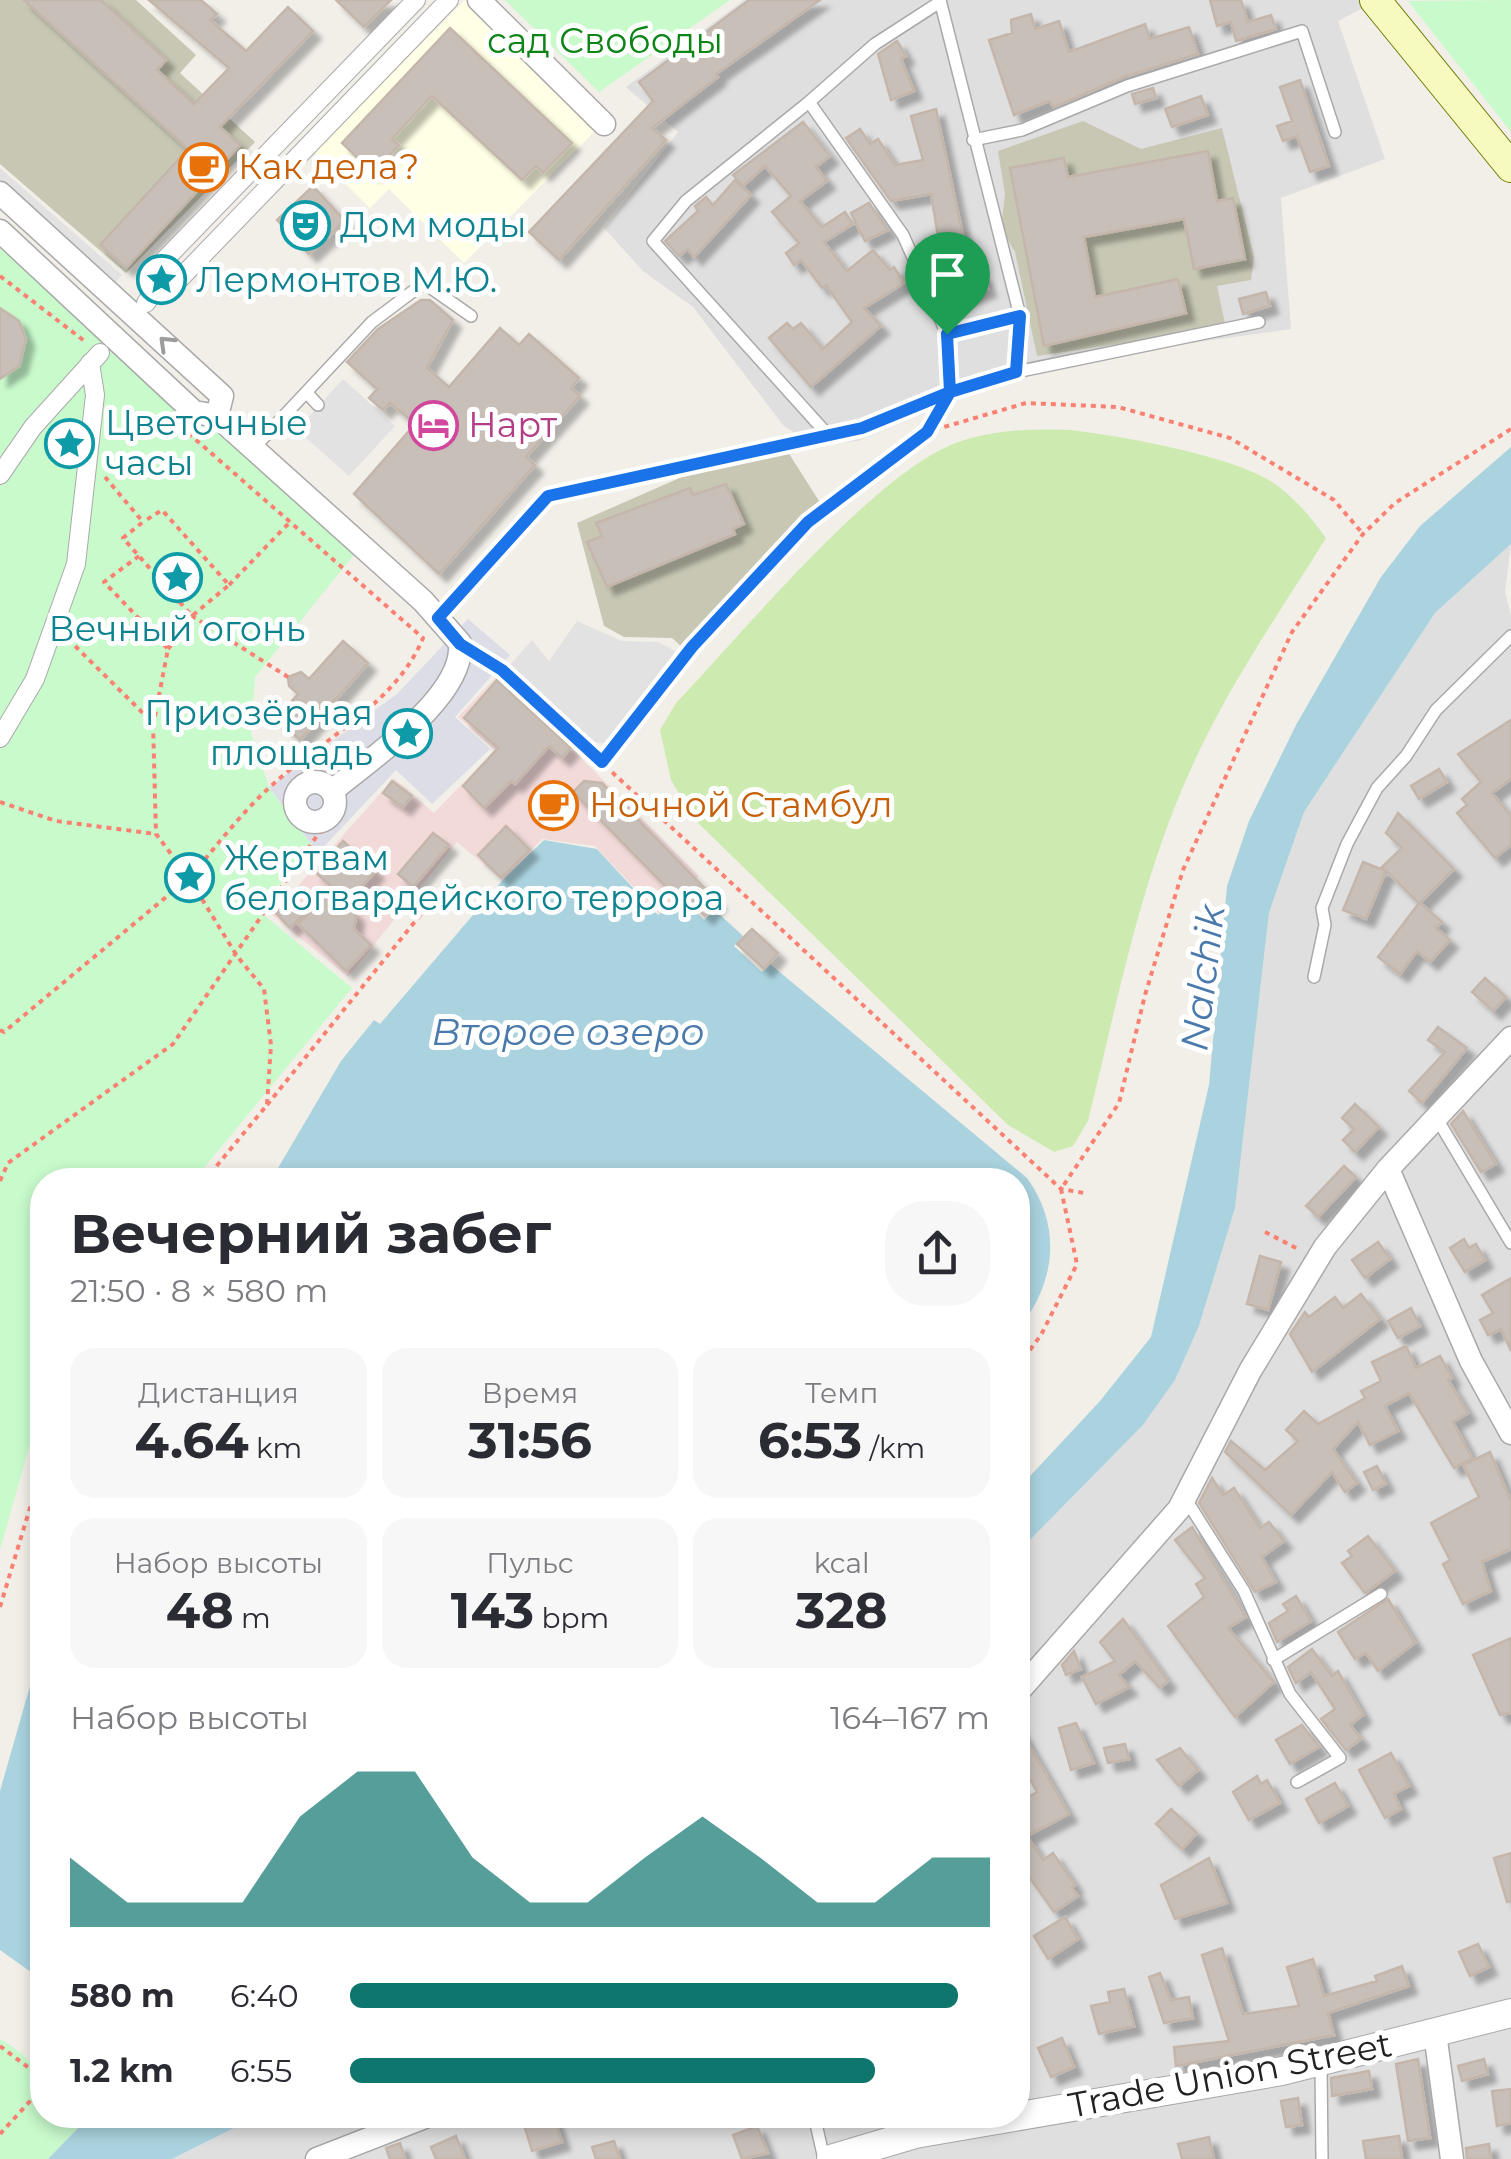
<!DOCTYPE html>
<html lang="ru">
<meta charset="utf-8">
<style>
:root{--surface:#fff;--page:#f7f7f7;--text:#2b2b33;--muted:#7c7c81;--accent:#0f766e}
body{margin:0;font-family:Montserrat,sans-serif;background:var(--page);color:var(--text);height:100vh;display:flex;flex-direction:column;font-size:38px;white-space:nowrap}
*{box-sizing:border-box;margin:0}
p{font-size:32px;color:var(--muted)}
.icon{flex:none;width:55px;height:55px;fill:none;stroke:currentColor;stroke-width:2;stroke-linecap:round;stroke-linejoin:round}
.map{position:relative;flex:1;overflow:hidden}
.drawer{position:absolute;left:30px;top:1168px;width:1000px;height:960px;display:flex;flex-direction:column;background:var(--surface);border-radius:40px;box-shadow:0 5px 15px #0003}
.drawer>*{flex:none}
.pin{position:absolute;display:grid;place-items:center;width:85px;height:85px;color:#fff;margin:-102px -42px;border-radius:50% 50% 50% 0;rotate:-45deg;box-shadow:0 0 10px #0007}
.pin .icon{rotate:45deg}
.round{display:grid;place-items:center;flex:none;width:105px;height:105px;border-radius:40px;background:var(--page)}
.head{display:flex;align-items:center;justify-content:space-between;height:170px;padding:0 40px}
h1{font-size:55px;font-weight:700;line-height:75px}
.stats{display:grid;grid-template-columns:repeat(3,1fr);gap:15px;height:170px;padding:10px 40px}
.stats div{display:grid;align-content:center;border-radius:25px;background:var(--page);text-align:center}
.stats b{font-size:50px;font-weight:700}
.stats small{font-size:28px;font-weight:400}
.stats p{font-size:28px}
.chart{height:280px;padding:20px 40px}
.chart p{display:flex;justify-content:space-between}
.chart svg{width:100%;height:180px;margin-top:10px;fill:var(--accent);opacity:.7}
ul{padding:0 40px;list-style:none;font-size:32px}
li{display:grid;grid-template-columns:160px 120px 1fr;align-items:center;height:75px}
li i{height:25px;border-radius:12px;background:var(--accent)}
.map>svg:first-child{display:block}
</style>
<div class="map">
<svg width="1511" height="2159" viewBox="0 0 1511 2159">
<defs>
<filter id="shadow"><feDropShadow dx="8" dy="8" stdDeviation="2.5" flood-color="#0004"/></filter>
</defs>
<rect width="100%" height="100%" fill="#f2efe9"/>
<path fill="#e0dfdf" d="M744,0h634l-40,21 47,138 -104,39 10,131 -244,34 -189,78 -47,4 -28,-20 -90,-118 -50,-36 -39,-43 74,-96 -52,-45z
M1511,544l-6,48 6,24v1543h-1339l88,-44h758v-563l125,-127 32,-45 24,-54 36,-118 34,-295 35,-101 131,-199z"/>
<path fill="#f2dad9" d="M498,675l201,201 -40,38 -64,-68 -53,-7 -40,41 -45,-38 -109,135 -76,-62 122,-137 40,35 61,-63 -37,-33z"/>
<path fill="#ffffe5" d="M465,0l132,129 -133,134 -75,-74 -19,19 -56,-56z"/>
<path fill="#c7c7b4" d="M0,0h136l60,55 -16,18 75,69 -129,131 -126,-109z
M1083,121l58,28 81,-21 32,129 -3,23 -34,6 9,42 -189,28 -22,-104 -14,-24 4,-34 -7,-43z
M786,449l35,55 -139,143 -10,-9 -48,-1 -20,-11 -27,-103 139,-61z"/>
<path fill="#cdebb0" d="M1070,430c51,6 160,25 202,52 22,15 38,34 54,56 -46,74 -95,144 -132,224 -53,114 -76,238 -106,359l-15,25 -19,6 -46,-27 -314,-306 -23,-39 -11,-50 16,-27c65,-68 198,-230 280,-260 37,-14 75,-14 114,-13z"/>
<path fill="#c8facc" d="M505,0h225l-131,92z
M1511,0v132l-103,-131z
M0,231l362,314 -107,132 -4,56 18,54 49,66 -65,53 99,82 -158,192h-152v221l-42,149z
M0,2039c37,22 42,34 42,76h28l9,12 -31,32h-48z"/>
<path fill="#e2e2e2" d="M0,168l122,107 -6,7 -116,-101z
M343,379l52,47 -46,50 -52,-46z
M577,621l45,20 36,1 21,11 -73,90 -19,-1 -78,-76 23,-26 17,21z"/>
<path fill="#dddde8" d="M468,619l42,36 -55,62 35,32 -58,55 -36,-34 -78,83 -49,-66 128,-93z"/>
<path fill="#aad3df" d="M1511,447v97l-76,69 -131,199 -35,101 -34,295 -36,118 -24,54 -32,45 -125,127v-63l82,-88 51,-64 58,-252 18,-199 22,-65 47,-96 85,-148 39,-51z
M544,840l53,9 61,66 23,-18 23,23 11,-10 28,26 -9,10 28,26 8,-8 257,214c36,50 28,106 -9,152v-150h-747l70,-119 33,-41 6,4 122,-143z
M42,1644v336l-42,-30v-159z
M118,2115h142l-88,44h-124l31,-32z"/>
<path fill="#c7bfb8" stroke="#c4b6ab" stroke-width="2.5" filter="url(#shadow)" d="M24,0h77l65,60 -9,10 37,34 35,-36 -80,-68h52l16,14 -7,6 36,31 42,-44 25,24 -93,96 20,18 -114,123 -26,-23 88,-96z
M336,0h55l-27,27z
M749,0h71l-104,74 2,3 -66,51 14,12 -107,120 -30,-28 124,-131 -14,-19z
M1210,0h31l7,22 23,-7 5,14 -40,12 -5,-19 -14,4z
M1031,14l4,15 24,-8 10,31 76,-28 5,15 39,-12 9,27 -74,23 -70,30 -5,-6 -35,14 -25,-75 23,-7 -1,-13z
M450,28l122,115 -29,30 -7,-7 -14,14 -90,-84 -40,43 7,6 -26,28 -31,-30z
M897,41l9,15 -5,3 13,32 -23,9 -13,-46z
M1300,80l29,86 -19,6 -13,-36 -14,5 -6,-15 15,-5 -12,-34z
M1153,88l3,10 -21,6 -3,-10z
M1201,96l7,19 -36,12 -7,-18z
M936,109l36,169 11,-4 5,15 -32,11 -13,-34 -12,-72 -40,7 -45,-63 14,-9 10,15 8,-5 17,26 28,-5 -12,-44z
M803,122l27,34 -14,11 11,14 -27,20 22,26 23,-15 8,12 -29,18 23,29 26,-21 17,20 4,-3 10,16 -40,25 17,18 -70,61 -42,-49 18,-15 6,6 8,-6 22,26 29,-27 -26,-37 -4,3 -21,-28 -7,5 -8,-12 13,-10 -27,-31 19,-16 -26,-30 -22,20 -10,-11z
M1208,151l9,50 16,-3 12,61 -51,10 -10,-50 -100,18 11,60 83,-18 8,34 -142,33 -34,-178 54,-10 4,19z
M735,180l16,15 -57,62 -6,-8 -9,7 -14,-15 33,-30 -3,-5 11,-9 7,8z
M313,186l32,35 -36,33 -32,-34z
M869,203l19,27 -23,11 -14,-28z
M1266,292l4,14 -27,8 -4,-15z
M421,300h9l23,20 -26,48 22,19 51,-59 19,17 10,-11 50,44 -8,10 9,8 -54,61 9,8 -96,109 -85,-80 61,-70 -25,-21 -7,7 -14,-12 8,-9 -30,-27 31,-33z
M0,308l19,13 7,18 -7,27 -19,13z
M726,484l18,40 -11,5 2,5 -128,53 -20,-45 15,-6 -6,-13 94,-35 3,7z
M343,641l25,22 -68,77 -24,-21 22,-25 -9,-8 -1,-9 13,-5 8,7z
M497,680l74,68 -9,10 -13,-12 -34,38 -4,-3 -27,27 -21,-22 35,-38 -34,-30z
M1511,720v59l-19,14 19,23v29l-16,13 -38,-45 10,-8 -5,-6 19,-17 -23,-28z
M1439,769l8,13 -28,17 -8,-13z
M392,781l20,15 -9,11 -20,-14z
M584,781l18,2 116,119 -13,14 -25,-24 -5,4 -102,-104z
M1398,813l56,56 -34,34 22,19 -6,6 14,12 -20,22 -13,-11 -17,23 -22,-17 41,-54 -37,-36 20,-19 -16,-15z
M506,826l24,24 -29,28 -23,-23z
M433,833l16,12 -36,42 -15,-13z
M343,841l33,30 -31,33 11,11 -2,14 17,16 -25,26 -48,-47 35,-36 -18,-16z
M1363,862l23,9 -20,48 -23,-9z
M290,899l15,14 -15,15 -14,-15z
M752,929l26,24 -14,16 -27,-25z
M1485,978l21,19 -13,14 -21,-19z
M1438,1027l29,21 -45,55 -13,-12 36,-39 -17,-12z
M1355,1104l24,23 -24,25 -12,-12 11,-11 -12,-11z
M1463,1111l33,53 -15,8 -30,-48z
M1344,1166l12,11 -38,40 -12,-11z
M1464,1239l5,9 7,-4 9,16 -20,12 -15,-24z
M1378,1242l12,17 -25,19 -13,-18z
M1260,1256l21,6 -13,48 -21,-6z
M1511,1278v73l-10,-22 -13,6 -8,-15 13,-7 -11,-18z
M1361,1294l19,25 -68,53 -22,-38 15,-22 4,5 26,-20 8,11z
M1411,1308l9,18 -22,12 -10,-17z
M1406,1346l10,22 24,-12 12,22 -4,2 20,33 -15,9 19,36 -18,10 -45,-75 -24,13 13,25 -28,14 -12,-23 -25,27 24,34 -12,9 -13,-20 -41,43 -66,-63 6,-11 34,29 33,-29 -12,-11 18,-19 14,13 47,-26 -4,-7 20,-10 -9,-19z
M1490,1452l21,49v48l-29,13 9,29 -28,13 -20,-40 7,-4 -19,-37 48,-26 -16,-32z
M1377,1466l9,18 -13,6 -9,-18z
M1212,1478l11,17 11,-7 26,40 9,-6 15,19 -22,16 14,25 -21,10 -56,-89z
M1192,1527l54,90 -18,11 46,54 -39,35 -67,-91 36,-29 -8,-13 9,-6 -30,-38z
M1368,1536l27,35 -30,22 -23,-30 10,-7 -4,-5z
M1296,1596l15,25 -34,21 -8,-19 19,-12 -5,-7z
M1388,1599l27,44 -37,28 -12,-18 -11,6 -17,-27z
M1123,1619l45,62 -8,7 -25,-27 -16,14 10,12 -33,17 -14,-27 33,-16 -15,-19z
M1511,1638v75l-11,2 -27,-60z
M1312,1649l20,27 6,-5 25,44 -13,10 11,14 -15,11 -25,-31 14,-10 -24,-37 -15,11 -8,-16z
M1074,1651l7,18 -15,6 -4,-10z
M1076,1723l18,40 -23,7 -12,-42z
M1302,1725l17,22 -29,17 -14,-24z
M1018,1726l51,88 -42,22 16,24 10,-7 22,32 -3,3 6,8 -24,16 -36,-51v-59l19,-10 -19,-34z
M1125,1744l4,15 -21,4 -4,-15z
M1180,1748l18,22 -19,16 -22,-26z
M1391,1753l18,33 -15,8 7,15 -16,9 -26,-48z
M1257,1776l4,8 6,-4 13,23 -31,17 -16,-28z
M1335,1783l13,23 -29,17 -13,-24z
M1171,1809l26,24 -15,16 -26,-25z
M1511,1853v48l-4,1 -13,-44z
M1209,1858l18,45 -52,16 -14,-34z
M1065,1917l13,22 -30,20 -14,-23z
M1478,1944l11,23 -19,9 -11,-24z
M1222,1948l21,66 56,-8 -12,-39 26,-8 11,37 53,-15 -2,-5 27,-10 7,20 -81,27 6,22 -158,31 -2,-19 55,-6 -27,-86z
M1160,1973l11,27 18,-3 4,21 -29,5 -15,-46z
M1124,1989l10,37 -35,8 -8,-28 19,-4 -2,-10z
M1062,2038l12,29 -23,10 -13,-29z
M1418,2059l12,79 -22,3 -12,-77z
M1484,2059l4,15 -26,7 -4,-15z
M1369,2071l3,18 -40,7 -1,-18z
M1511,2089v34l-14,3 -5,-35z
M1298,2098l4,27 -16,2 -5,-26z
M521,2115h32l9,27 -30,9z
M757,2126l11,27 -26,6 -9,-24z
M456,2136l9,23h-29l-5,-12z
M1399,2136l3,23h-36l-3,-18z
M1209,2137l5,22h-32l-4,-15z
M614,2141l6,18h-24l-4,-12z
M400,2143l5,16h-15l-4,-11z
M1489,2144l2,15h-24l-1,-11z"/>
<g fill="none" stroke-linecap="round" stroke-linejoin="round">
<defs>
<path id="service" d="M940,2l-65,42 -66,58 94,133 44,99 3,58
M809,102l-123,99 -33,40 175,194
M973,140l49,-10 105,-44 175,-55 33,101
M947,334l73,-18
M1016,372l243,-50
M307,393l11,12
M252,450l120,-128 52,-39 47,33
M438,618l111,-122 313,-68 88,-36 66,-20 4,-56 -80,-316
M1314,977l11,-52 -3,-17 25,-64 30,-56 29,-32 30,-46 75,-74
M1436,1117l75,126
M1185,1498l59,93 46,103 50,64 -43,24
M1273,1660l108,-66
M1321,2063l1,96
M814,2115l10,44"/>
<path id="pedestrian" d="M152,294l-4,-17 268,-277
M146,303l6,-9 14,-1 283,-293
M0,475l33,-48 67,-74
M0,738l35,-59 41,-115 19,-169 -5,-32"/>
<path id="minor" d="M479,0l125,124
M0,193l222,203 -5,20
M0,231l194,181 23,4 206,185 37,42c5,54 -89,115 -128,148
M295 802a20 20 0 1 1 40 0a20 20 0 1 1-40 0Z
M1388,1169l83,192 40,72
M1018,1692l161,-183 71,-138 75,-124 63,-78 123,-131
M1435,2033l17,126
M317,2159l113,-44"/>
<path id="tertiary" d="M831,2159l84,-25 367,-63 229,-58"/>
<path id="secondary" d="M1375,0l136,167"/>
</defs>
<use href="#service" stroke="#a9a9a9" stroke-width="14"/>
<use href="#pedestrian" stroke="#a9a9a9" stroke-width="20"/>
<use href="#minor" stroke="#a9a9a9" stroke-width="25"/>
<use href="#tertiary" stroke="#a9a9a9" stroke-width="30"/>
<use href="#secondary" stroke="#707d05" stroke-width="32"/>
<path stroke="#fa8072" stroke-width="4" stroke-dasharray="5 5" stroke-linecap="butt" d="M0,276l87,67
M938,413l-11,19 99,-29 92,4 112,31 104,62 29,34
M105,477l38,45 -20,16 69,78 37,-31 -67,-75 -19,12
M139,556l-35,26 64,67 -14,72
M229,585l59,-61
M68,639l85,84 3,111 33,44c27,-31 52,-65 82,-92 51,-47 125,-82 152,-148l-236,-206
M168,649l24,-33 96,61
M477,654l25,16 559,519 23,4
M602,762l90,-115 116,-125 119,-90
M0,802l56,19 100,13
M0,1030l4,2 185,-154 48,78 27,33 7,56 -4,60 -62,75
M267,1105l171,-212
M0,1181l8,-18 165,-119 159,-230
M1265,1232l35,18
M1018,1366l23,-31 36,-71 -16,-75 58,-86 26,-108 38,-125 109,-238 71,-98 32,-31 116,-74
M0,1607l42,-139
M0,2046l42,32
M0,2134l42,-46"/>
<use href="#service" stroke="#fff" stroke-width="11"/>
<use href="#pedestrian" stroke="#fff" stroke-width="18"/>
<use href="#minor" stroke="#fff" stroke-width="22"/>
<use href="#tertiary" stroke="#fff" stroke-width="28"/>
<use href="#secondary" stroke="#f7fabf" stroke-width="30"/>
</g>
<defs><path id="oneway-chevron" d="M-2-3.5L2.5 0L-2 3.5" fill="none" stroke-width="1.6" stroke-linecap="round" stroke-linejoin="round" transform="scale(2.5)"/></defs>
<use stroke="#9c9c9c" href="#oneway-chevron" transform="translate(166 343) rotate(-136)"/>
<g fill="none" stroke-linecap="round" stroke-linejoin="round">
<defs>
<path id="route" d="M947,334l3,58 -88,36 -314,68 -110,122 22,26 42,26 100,92 90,-115 116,-125 119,-90 23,-40 66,-20 4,-56 -73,18"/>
</defs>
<use href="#route" stroke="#fff" stroke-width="20"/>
<use href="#route" stroke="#1a73e8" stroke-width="12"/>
</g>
<defs>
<symbol id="cafe-ring" viewBox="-11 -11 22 22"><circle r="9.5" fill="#fff" stroke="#e8710a" stroke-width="1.5"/><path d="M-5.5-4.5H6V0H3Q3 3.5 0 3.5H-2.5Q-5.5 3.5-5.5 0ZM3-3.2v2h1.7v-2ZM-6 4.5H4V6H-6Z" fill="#e8710a"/></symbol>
<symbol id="theatre-ring" viewBox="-11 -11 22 22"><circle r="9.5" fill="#fff" stroke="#0f9aa8" stroke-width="1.5"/><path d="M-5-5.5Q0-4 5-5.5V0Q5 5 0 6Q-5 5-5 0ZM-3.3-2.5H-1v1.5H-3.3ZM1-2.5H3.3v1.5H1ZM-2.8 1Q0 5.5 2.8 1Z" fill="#0f9aa8"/></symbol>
<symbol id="sight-ring" viewBox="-11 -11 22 22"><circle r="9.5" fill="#fff" stroke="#0f9aa8" stroke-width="1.5"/><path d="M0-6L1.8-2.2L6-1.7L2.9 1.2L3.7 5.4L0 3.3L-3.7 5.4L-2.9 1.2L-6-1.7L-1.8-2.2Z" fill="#0f9aa8"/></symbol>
<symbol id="hotel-ring" viewBox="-11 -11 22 22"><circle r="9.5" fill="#fff" stroke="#d1479c" stroke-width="1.5"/><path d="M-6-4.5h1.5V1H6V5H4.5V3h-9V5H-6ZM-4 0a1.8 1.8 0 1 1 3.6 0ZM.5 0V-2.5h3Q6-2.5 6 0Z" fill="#d1479c"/></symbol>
</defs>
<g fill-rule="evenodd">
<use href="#cafe-ring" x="176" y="140" width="55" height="55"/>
<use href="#theatre-ring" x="278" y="198" width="55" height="55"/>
<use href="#sight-ring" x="134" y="252" width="55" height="55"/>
<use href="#hotel-ring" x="406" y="398" width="55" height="55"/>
<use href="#sight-ring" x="42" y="416" width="55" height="55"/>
<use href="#sight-ring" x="150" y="550" width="55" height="55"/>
<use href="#sight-ring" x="380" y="706" width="55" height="55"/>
<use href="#cafe-ring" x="526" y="778" width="55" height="55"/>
<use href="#sight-ring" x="162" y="850" width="55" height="55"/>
</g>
<g text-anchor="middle" stroke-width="10" stroke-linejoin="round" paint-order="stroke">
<g font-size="35" fill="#0c8416" stroke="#fff">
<text x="605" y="53">сад Свободы</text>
</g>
<g font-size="35" fill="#c56008" stroke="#fff" text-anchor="start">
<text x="238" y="179">Как дела?</text>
<text x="589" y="817">Ночной Стамбул</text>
</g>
<g font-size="35" fill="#0d838f" stroke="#fff" text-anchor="start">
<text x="340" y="237">Дом моды</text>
<text x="196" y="292">Лермонтов М.Ю.</text>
<text x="105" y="435">Цветочные<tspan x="105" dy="40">часы</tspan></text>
<text x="177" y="641" text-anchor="middle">Вечный огонь</text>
<text x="373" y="725" text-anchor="end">Приозёрная<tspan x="373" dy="40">площадь</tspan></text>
<text x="224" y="870">Жертвам<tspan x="224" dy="40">белогвардейского террора</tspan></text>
</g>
<g font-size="35" fill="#b23c85" stroke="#fff" text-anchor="start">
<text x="468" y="437">Нарт</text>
</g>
<g font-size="35" fill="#222" stroke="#fff">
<text transform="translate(1230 2075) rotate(-11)" y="12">Trade Union Street</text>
</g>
<g font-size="38" font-style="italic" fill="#4a7aab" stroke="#fff">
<text transform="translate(1203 978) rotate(-83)" y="13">Nalchik</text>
<text x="568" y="1045">Второе озеро</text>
</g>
</g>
</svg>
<div class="pin" style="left:947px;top:334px;background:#1e9e55"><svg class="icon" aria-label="arrive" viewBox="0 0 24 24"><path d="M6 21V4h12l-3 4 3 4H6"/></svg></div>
<section class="drawer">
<div class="head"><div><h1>Вечерний забег</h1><p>21:50 · 8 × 580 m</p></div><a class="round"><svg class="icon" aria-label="share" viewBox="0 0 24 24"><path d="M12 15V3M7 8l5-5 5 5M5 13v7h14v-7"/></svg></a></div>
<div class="stats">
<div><p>Дистанция</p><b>4.64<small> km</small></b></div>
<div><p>Время</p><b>31:56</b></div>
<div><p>Темп</p><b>6:53<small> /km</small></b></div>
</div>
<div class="stats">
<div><p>Набор высоты</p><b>48<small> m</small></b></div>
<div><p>Пульс</p><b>143<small> bpm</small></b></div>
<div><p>kcal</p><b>328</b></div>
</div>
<div class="chart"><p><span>Набор высоты</span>164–167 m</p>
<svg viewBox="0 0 160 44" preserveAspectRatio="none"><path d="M0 44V27L10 38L20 38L30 38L40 17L50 6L60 6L70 27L80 38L90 38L100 27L110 17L120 27L130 38L140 38L150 27L160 27V44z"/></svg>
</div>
<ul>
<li><b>580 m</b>6:40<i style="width:95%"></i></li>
<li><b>1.2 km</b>6:55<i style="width:82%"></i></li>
</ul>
</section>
</div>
